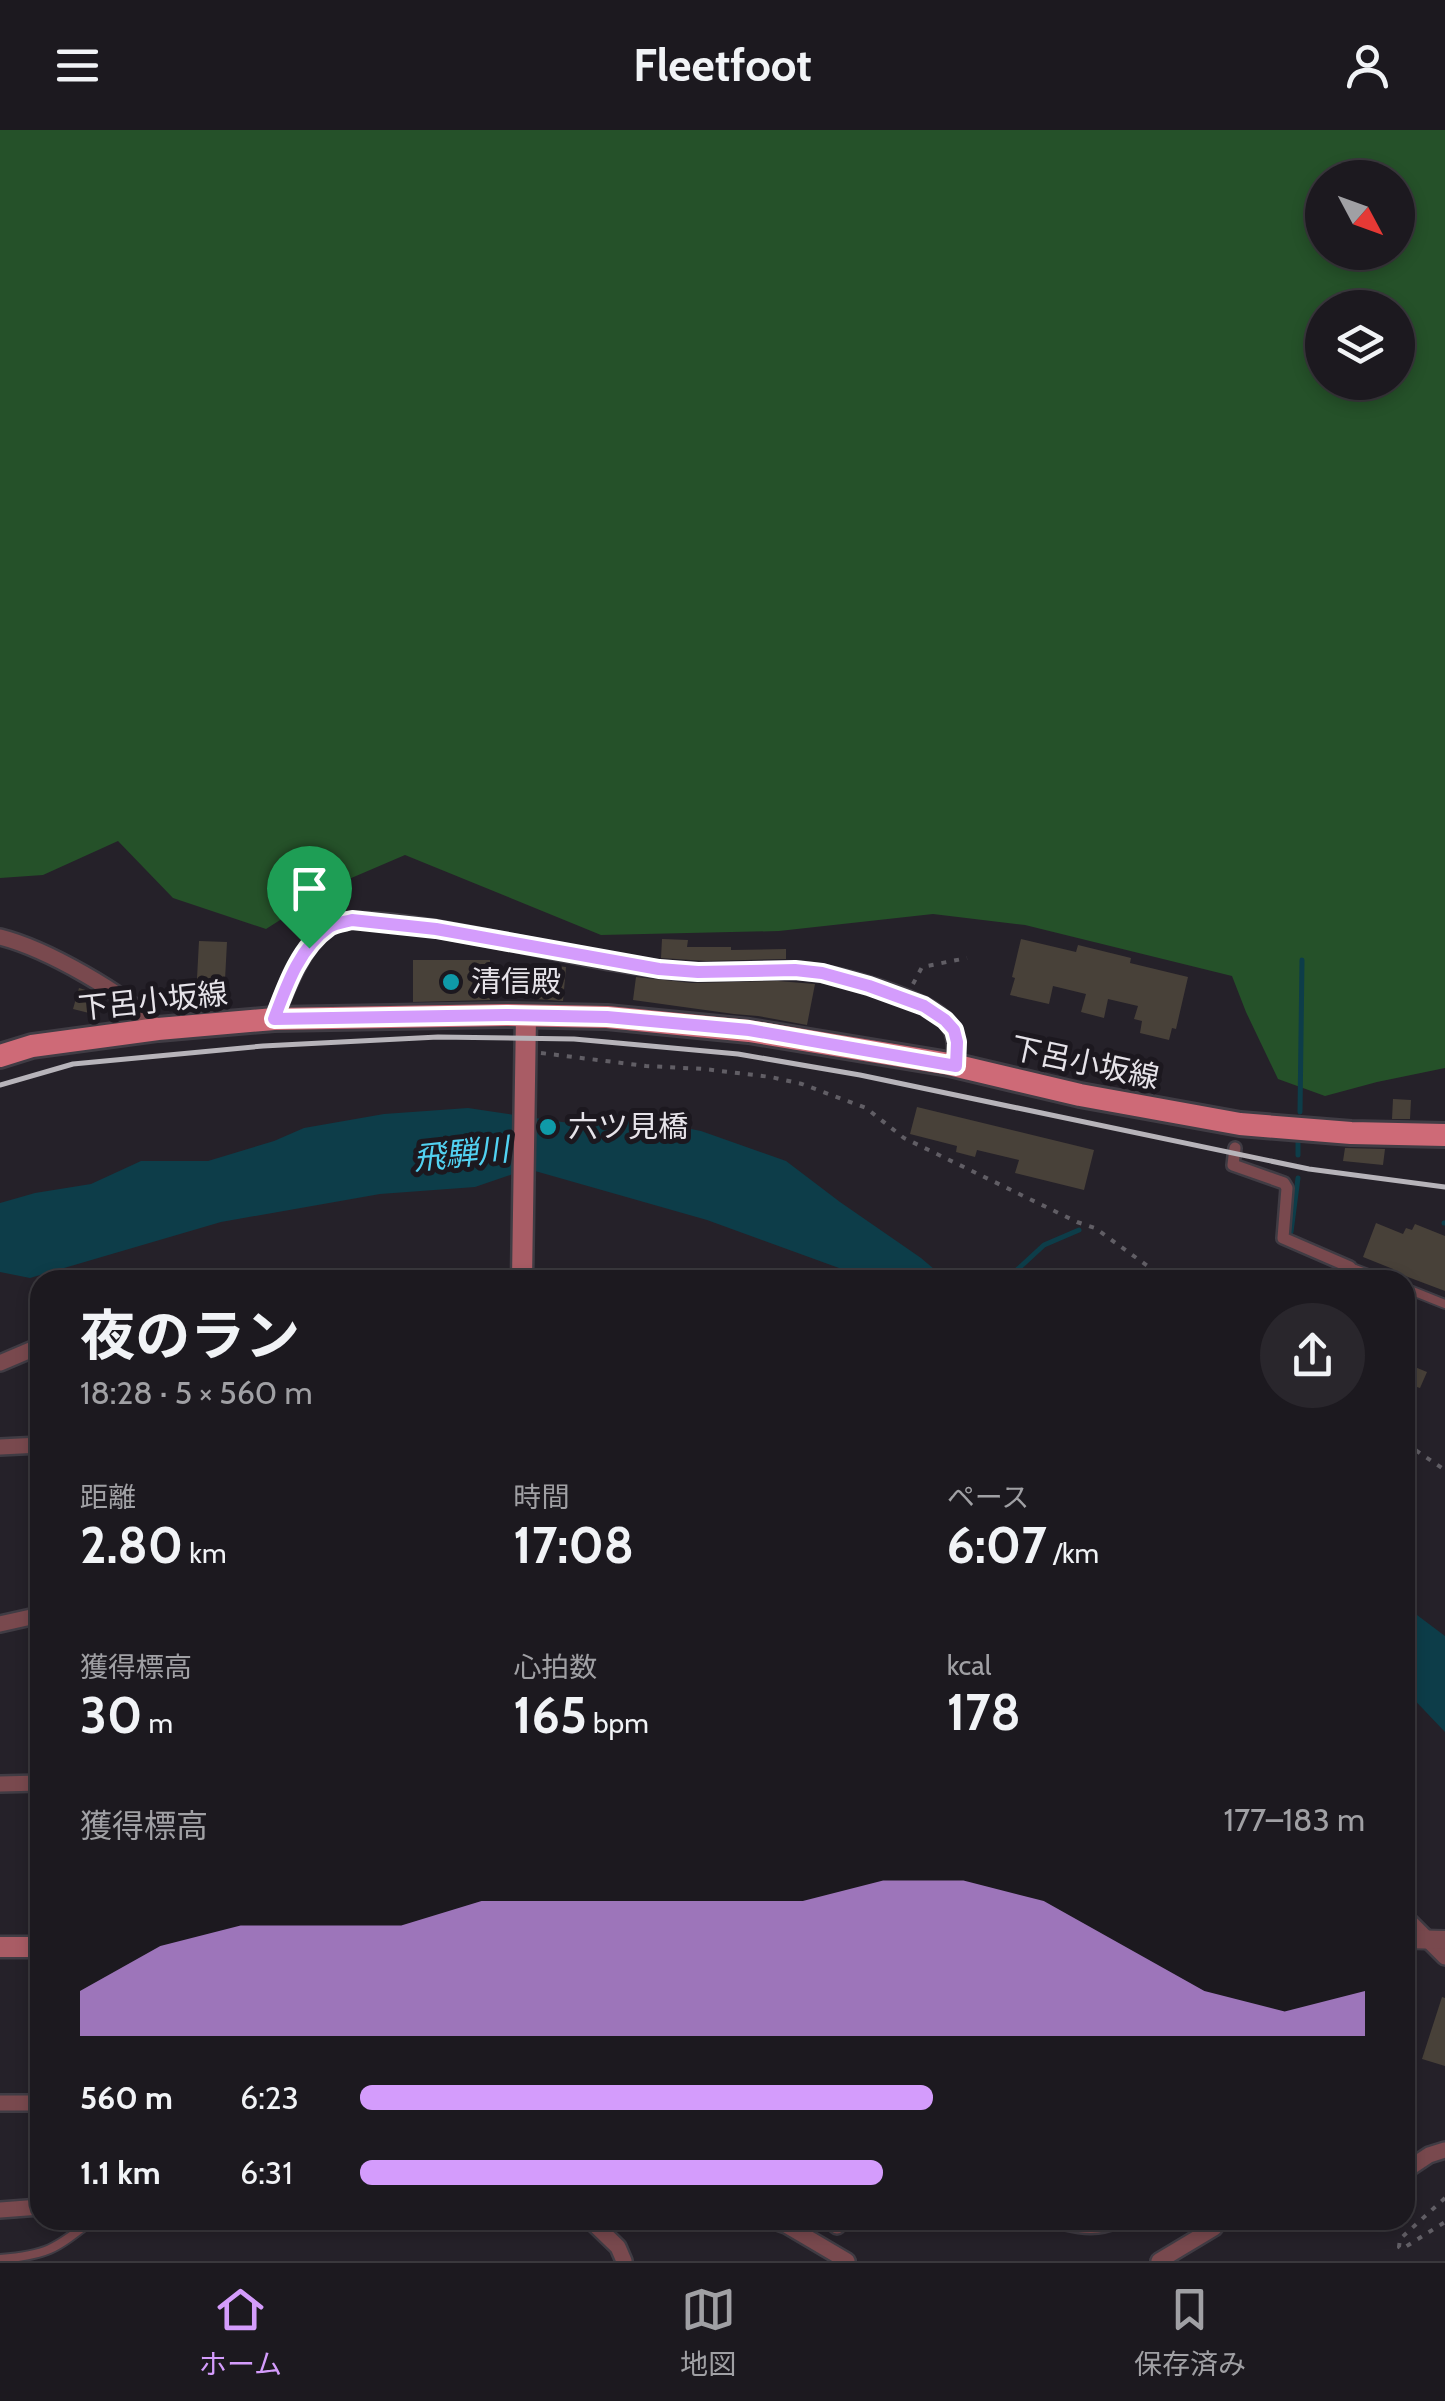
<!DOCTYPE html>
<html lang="ja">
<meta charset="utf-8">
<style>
:root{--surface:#1c191f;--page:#29262c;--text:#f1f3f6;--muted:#a0a0a4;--line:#3a383d;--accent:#d49cfc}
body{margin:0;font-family:Cabin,"Noto Sans JP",sans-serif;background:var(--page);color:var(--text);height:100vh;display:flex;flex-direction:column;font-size:38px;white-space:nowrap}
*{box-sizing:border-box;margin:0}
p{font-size:32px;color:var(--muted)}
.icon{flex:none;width:55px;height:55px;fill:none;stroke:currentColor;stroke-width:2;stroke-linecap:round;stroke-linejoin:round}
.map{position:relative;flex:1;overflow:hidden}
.side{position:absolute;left:30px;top:1140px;width:1385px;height:960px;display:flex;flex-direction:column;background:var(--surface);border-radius:30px;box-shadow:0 5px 15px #0003,0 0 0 2px var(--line)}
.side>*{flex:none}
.needle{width:65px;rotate:131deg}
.tools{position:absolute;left:1305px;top:30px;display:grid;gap:20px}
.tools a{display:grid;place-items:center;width:110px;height:110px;border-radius:50%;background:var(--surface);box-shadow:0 5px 15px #0003,0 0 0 2px var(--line);font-size:50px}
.pin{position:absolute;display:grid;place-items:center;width:85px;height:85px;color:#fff;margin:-102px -42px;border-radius:50% 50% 50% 0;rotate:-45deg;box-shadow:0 0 10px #0007}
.pin .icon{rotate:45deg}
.round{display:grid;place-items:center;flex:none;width:105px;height:105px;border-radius:52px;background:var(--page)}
.overview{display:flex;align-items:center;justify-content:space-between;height:170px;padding:0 50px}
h1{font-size:55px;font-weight:700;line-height:75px}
.figures{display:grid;grid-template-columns:repeat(3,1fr);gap:15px;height:170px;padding:10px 50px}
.figures div{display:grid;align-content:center}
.figures b{font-size:50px;font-weight:700}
.figures small{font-size:28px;font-weight:400}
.figures p{font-size:28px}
.chart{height:280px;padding:20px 50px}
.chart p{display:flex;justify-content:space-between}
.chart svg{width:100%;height:180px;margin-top:10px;fill:var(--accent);opacity:.7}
ul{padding:0 50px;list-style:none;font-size:32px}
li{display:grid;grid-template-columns:160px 120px 1fr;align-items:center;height:75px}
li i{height:25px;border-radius:12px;background:var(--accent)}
header{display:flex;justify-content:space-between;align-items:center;height:130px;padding:0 50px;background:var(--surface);font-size:45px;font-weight:700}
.menu{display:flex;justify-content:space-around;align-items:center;height:140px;border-top:2px solid var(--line);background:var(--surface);font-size:28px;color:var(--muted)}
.menu a{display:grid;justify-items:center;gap:5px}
.menu .selected{color:var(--accent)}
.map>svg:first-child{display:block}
</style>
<header><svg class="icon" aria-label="menu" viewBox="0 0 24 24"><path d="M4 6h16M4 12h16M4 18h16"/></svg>Fleetfoot<svg class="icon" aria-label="person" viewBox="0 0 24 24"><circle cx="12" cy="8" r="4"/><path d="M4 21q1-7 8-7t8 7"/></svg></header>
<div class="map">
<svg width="1445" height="2131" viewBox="0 0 1445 2131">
<rect width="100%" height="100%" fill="#252129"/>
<path fill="#255129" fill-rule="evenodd" d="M0,0h1445v938l-68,14 -52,14 -47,-17 -32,-67 -14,-36 -207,-51 -92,-11 -154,17 -178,4 -196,-80 -70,30 -69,44 -93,-31 -55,-57 -75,34 -43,3zM1322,48h76v74h-76zM1322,178h76v74h-76z"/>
<path fill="#0d3d49" d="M468,978l101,15 37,-11 95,19 85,30 54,41 81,56 26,22h-75l-165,-60 -179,-51 -53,18 -95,7 -159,28 -191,56 -30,-6v-69l35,-10 56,-9 50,-23h67l66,-20 30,-13 80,-14z
M1405,1476l40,30v96l-40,-42z"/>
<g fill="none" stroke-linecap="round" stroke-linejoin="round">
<path stroke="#0d3d49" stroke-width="5" d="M1300,982l2,-152
M1298,1025v-14
M1444,1093h1
M1291,1102l7,-54
M1006,1150l38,-35 35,-15"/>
</g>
<path fill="#484139" d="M662,809l26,1 -1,7h44v3l55,-1v10l-80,2 -45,-3z
M1021,809l55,13 2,-7 53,13 -1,5 58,14 -12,52 -4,-1 -3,12 -29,-7 2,-12 -8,-2 4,-13 -30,-7 -4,19 -23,-6 5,-18 -33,-8 -4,18 -39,-9 5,-17 -3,-1z
M199,811l28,1 -3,57 -28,-2z
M413,830h77v40l-77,2z
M538,834l28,3 -3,34 -28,-2z
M636,847l56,6 86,-2 37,3 -8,41 -49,-9 -24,-2 -101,-14z
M79,858l13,4 10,6 -5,17 -24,-6z
M1393,969l18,1 -1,19h-18z
M917,977l177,43 -10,40 -69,-17 4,-13 -42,-10 -2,7 -19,-5 1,-6 -47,-12z
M1345,1018l40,1 -2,16 -40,-4z
M1376,1093l27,11 3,-6 6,2 3,-6 30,12v55l-53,-20 1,-2 -30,-12z
M1405,1233l22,9 -7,16 -15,-5z
M1442,1867l3,1v68l-23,-7z"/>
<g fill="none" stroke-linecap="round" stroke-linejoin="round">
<defs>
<path id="service" d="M1350,1137l34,13
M1405,1158l40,16
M0,2129c48,-4 55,-10 92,-39"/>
<path id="pedestrian" d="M1235,1018l-2,17 51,18 3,5 -4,50 67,29"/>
<path id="minor" d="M0,807c44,11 128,57 158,92
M274,889c10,-26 32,-83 59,-95 28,-12 132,10 165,16 60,11 120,26 180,31 38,3 76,-2 114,-1 38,1 97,19 131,35 31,15 35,29 32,61
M340,1150l13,-2 45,2
M0,1233l40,-17
M0,1317l40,-2
M0,1494l40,-9
M0,1654l40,-1
M1405,1787l40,40
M0,1973h40
M1405,2041l24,-16 16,-5
M0,2080l40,-3
M590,2090l28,27 6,14
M772,2090l14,5 61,36
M831,2090l6,6
M955,2090l111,2c16,4 34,6 49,-2
M1159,2131l55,-33 6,-8"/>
<path id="tertiary" d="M1405,1809l40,1"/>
<path id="secondary" d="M522,1150l4,-265
M0,1817h40"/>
<path id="primary" d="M0,926l32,-10 126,-17 116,-10 232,-4 101,2 142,14 200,33 131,31 160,29 111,9 94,2"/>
</defs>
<use href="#service" stroke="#403c44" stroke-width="12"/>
<use href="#pedestrian" stroke="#403c44" stroke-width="16"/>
<use href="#minor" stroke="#403c44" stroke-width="20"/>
<use href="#tertiary" stroke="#403c44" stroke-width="22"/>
<use href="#secondary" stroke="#403c44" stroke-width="25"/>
<use href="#primary" stroke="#403c44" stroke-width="28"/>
<path stroke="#615e65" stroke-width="4" stroke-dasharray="5 8" stroke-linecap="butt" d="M913,854l9,-17 45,-9
M541,923l105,13 58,3 67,8 31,7 64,24 38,30 173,84 18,6 72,52
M1405,1313l40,27
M1445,2068l-45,41 -1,8 3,2 43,-27"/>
<use href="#service" stroke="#79494e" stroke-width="8"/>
<use href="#pedestrian" stroke="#79494e" stroke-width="11"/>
<use href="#minor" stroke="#79494e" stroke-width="15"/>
<use href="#tertiary" stroke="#79494e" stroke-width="18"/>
<use href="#secondary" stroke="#a95c65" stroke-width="20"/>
<use href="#primary" stroke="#ce6a77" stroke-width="22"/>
<path stroke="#b7b4ba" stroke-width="5" d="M0,955l73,-21 190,-18 175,-9 136,2 164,15 122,21 449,94 136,18"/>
</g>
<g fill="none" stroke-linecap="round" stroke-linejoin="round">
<defs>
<path id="route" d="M352,790l84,9 223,40 39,3 97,-2 27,3 47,13 55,20 21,14 9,10 3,12 -1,24 -207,-36 -142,-13 -101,-2 -232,4c12,-32 25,-71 55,-92 6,-4 16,-5 23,-7z"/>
</defs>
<use href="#route" stroke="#fff" stroke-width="20"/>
<use href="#route" stroke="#d49cfc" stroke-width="12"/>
</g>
<g fill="#0f9aa8" stroke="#1c181f" stroke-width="4">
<circle cx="451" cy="852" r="10"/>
<circle cx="548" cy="997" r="10"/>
</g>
<g text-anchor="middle" stroke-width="10" stroke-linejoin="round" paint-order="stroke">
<g font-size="30" fill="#e6e3e9" stroke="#1c181f" text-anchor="start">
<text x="471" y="862">清信殿</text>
<text x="568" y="1007">六ツ見橋</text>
</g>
<g font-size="30" fill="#e6e3e9" stroke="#1c181f">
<text transform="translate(153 871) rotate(-6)" y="10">下呂小坂線</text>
<text transform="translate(1085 933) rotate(12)" y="10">下呂小坂線</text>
</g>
<g font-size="32" font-style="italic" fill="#52d1f1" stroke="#1c181f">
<text transform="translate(461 1024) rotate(-6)" y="11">飛騨川</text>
</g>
</g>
</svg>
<div class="tools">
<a><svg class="needle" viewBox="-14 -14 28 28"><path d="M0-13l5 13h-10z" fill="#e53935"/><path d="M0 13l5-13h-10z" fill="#a0a0a4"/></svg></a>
<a><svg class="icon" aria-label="layers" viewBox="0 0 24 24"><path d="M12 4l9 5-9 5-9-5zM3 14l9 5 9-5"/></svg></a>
</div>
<div class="pin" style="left:309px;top:818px;background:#1e9e55"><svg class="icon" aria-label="arrive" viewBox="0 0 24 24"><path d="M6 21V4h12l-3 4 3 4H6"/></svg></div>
<section class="side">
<div class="overview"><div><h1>夜のラン</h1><p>18:28 · 5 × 560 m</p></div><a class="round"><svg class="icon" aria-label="share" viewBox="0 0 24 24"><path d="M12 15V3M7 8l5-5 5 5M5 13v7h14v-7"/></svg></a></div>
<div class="figures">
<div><p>距離</p><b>2.80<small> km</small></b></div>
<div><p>時間</p><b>17:08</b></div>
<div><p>ペース</p><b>6:07<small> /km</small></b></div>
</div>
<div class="figures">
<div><p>獲得標高</p><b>30<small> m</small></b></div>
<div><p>心拍数</p><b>165<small> bpm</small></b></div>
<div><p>kcal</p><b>178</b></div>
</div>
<div class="chart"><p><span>獲得標高</span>177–183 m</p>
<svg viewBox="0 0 160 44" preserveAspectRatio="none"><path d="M0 44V33L10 22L20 17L30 17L40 17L50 11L60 11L70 11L80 11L90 11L100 6L110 6L120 11L130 22L140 33L150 38L160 33V44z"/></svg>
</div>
<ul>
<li><b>560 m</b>6:23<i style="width:57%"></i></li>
<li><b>1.1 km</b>6:31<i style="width:52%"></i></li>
</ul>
</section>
</div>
<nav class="menu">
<a class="selected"><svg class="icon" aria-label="home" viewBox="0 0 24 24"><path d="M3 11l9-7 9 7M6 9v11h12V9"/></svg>ホーム</a>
<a><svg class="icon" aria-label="map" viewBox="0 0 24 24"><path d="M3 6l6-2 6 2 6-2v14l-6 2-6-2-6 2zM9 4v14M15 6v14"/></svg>地図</a>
<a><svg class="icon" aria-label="saved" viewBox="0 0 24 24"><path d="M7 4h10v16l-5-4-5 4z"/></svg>保存済み</a>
</nav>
